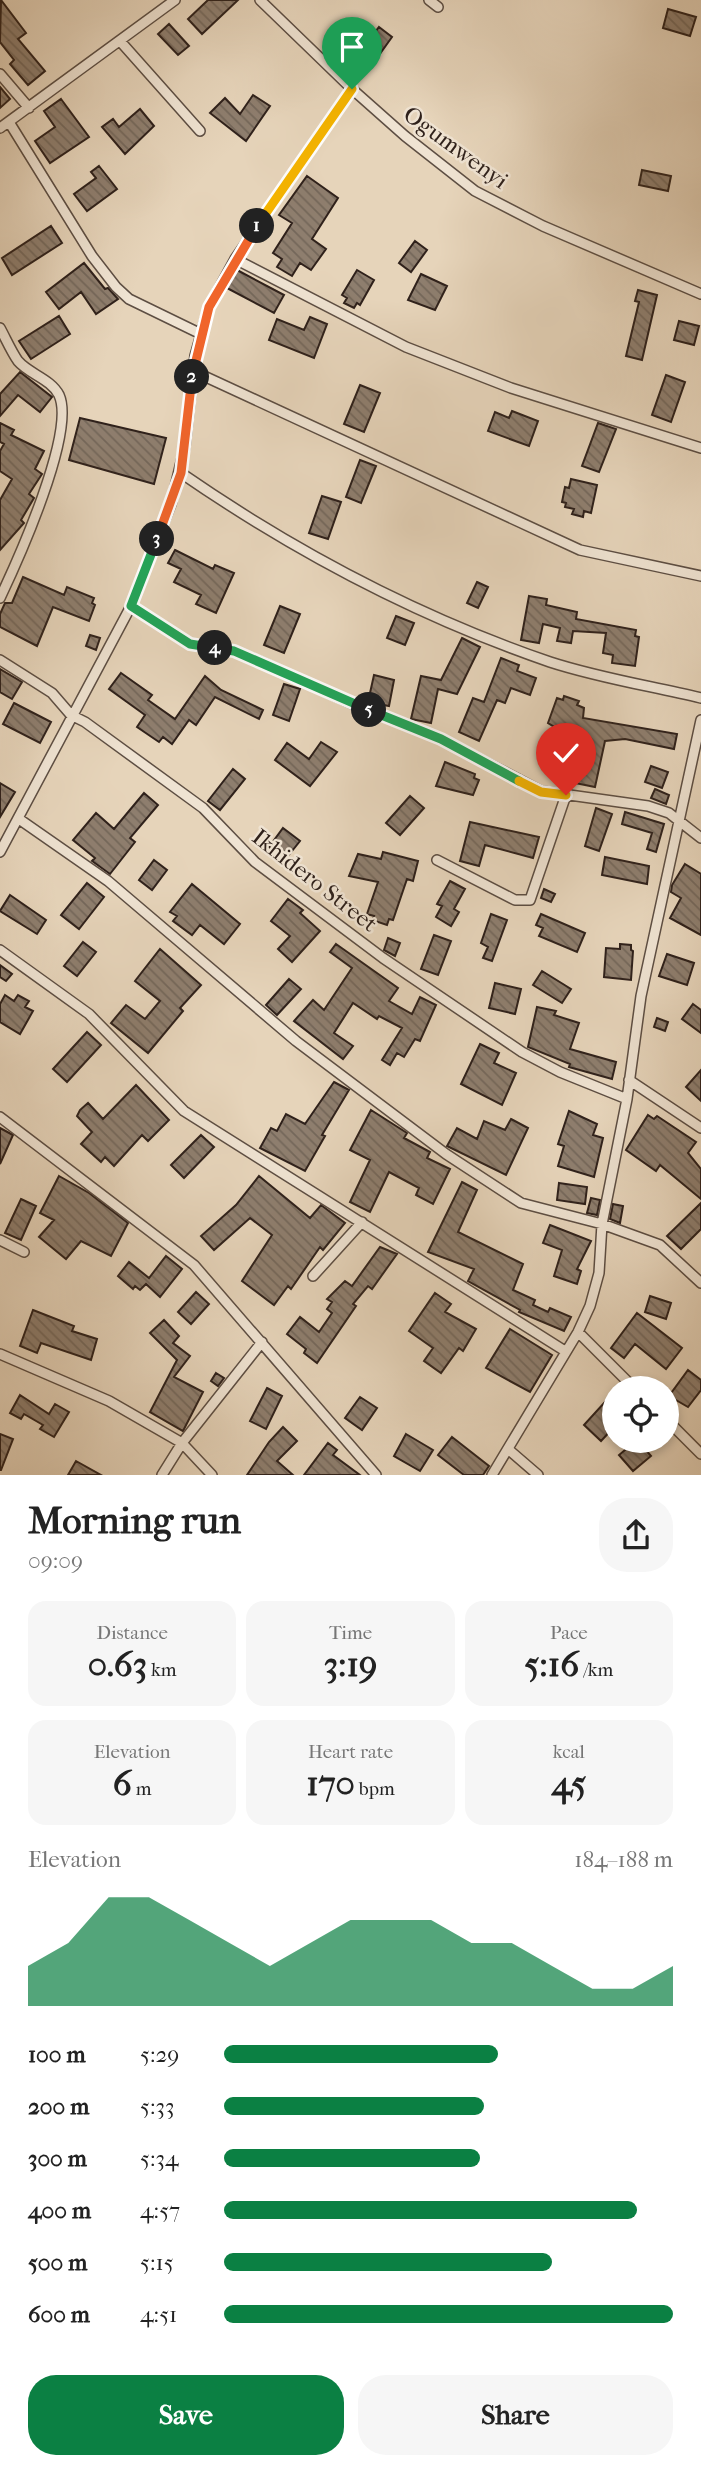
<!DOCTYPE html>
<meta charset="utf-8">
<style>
:root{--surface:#fff;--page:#f6f6f6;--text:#222;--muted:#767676;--accent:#0b8043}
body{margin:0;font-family:"IM FELL French Canon",serif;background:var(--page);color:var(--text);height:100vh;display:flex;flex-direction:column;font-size:26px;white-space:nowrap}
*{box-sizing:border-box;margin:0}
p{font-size:23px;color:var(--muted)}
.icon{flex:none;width:38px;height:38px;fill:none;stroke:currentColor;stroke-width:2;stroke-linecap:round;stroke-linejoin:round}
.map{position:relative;height:1475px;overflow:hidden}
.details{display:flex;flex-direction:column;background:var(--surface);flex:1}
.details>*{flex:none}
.buttons{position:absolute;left:602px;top:1376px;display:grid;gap:14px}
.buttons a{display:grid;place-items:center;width:77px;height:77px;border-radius:50%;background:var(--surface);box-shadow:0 4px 10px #0003;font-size:35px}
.pin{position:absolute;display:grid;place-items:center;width:60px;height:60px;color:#fff;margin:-72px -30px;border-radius:50% 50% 50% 0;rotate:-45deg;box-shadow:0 0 7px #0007}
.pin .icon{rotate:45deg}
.km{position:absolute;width:35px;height:35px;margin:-18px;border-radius:50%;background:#222;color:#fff;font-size:19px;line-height:35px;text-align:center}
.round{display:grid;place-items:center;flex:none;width:74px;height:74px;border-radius:28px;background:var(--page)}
.summary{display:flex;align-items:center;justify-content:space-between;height:119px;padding:0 28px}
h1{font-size:38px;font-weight:800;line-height:52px}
.figures{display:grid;grid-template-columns:repeat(3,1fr);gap:10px;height:119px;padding:7px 28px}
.figures div{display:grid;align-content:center;border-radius:18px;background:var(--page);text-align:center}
.figures b{font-size:35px;font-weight:800}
.figures small{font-size:19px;font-weight:400}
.figures p{font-size:19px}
.chart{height:196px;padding:14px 28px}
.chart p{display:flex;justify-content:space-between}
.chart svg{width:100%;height:126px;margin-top:7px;fill:var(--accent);opacity:.7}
.button{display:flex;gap:14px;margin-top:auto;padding:14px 28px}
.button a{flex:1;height:80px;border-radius:28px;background:var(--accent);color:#fff;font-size:28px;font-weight:800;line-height:80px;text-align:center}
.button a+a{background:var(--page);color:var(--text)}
ul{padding:0 28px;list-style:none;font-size:23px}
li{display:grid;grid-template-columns:112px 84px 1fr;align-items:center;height:52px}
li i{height:18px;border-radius:9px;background:var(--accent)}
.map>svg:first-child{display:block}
</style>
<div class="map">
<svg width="701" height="1475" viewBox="0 0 701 1475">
<defs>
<pattern id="building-back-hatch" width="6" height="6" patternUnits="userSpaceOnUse" patternTransform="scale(1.75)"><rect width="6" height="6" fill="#8e7e6e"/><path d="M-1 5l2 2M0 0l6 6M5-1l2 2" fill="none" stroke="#74675a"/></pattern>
</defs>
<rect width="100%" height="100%" fill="#e6d4ba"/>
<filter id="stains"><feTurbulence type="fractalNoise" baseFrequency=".00286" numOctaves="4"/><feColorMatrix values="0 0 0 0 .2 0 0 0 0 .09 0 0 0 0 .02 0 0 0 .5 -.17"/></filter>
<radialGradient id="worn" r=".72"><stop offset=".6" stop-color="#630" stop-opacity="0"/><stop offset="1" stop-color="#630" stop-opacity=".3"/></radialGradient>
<path fill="url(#building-back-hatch)" stroke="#2f211b" stroke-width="2" d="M1,0l25,33 -8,6 27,32 -17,14 -18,-21 4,-4 -14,-18z
M208,0h30l-36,34 -14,-15z
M668,9l28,8 -6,19 -27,-8z
M169,24l20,22 -11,9 -20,-21z
M379,27l13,10 -18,25 -14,-10z
M0,87l10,12 -10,9z
M253,95l17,11 -24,35 -36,-28 15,-15 15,16z
M61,99l28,38 -39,26 -15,-22 20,-14 -11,-16z
M140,109l14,17 -29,28 -23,-27 11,-8 6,8z
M99,166l18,23 -30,22 -13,-17 22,-16 -5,-6z
M642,170l29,6 -3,15 -29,-6z
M307,176l31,22 -26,41 14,10 -15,21 -11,-7 -8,13 -15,-9 5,-8 -9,-6 19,-30 -13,-8z
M51,226l11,17 -50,32 -10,-17z
M415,241l12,9 -16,22 -12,-9z
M84,263l21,26 3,-1 10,11 -22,15 -15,-22 -22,17 -13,-17z
M237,270l47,25 -10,18 -47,-25z
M357,270l17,10 -14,25 -3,-2 -3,5 -10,-5 3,-5 -5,-3z
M421,274l26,12 -12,24 -27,-10z
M638,290l19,5 -15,65 -16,-4 13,-54 -4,-1z
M59,316l11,18 -39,25 -12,-18z
M310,317l17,7 -13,34 -45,-18 8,-21 27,11z
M679,321l20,5 -5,19 -20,-5z
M20,372l32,25 -12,15 -22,-17 -18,21v-22z
M666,375l19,7 -14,40 -19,-7z
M360,385l20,8 -16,39 -20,-8z
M512,411l26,10 -9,25 -41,-15 7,-19 14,6z
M80,418l86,20 -12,46 -85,-24z
M0,423l14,7 -3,5 33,16 -9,18 7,5 -13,20 5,4 -13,22 3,3 -24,27v-50l12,-21 -12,-8v-20l4,-7 -4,-2z
M598,423l18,6 -17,43 -17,-6z
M360,460l16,6 -15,37 -15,-6z
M571,479l26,6 -6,28 -7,-2 -1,6 -11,-3 2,-5 -9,-2 1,-4 -4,-1 3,-15 4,1z
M322,496l19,6 -13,37 -19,-6z
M175,550l38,19 2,-4 19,8 -18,40 -20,-9 5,-9 -27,-13 7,-13 -13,-6z
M23,577l41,18 3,-8 27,11 -2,5 3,2 -6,16 -36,-14 -16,39 -37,-19v-13l5,-11h7z
M477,582l11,5 -10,21 -11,-5z
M529,596l18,3 -1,6 31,7 -1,7 60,11 -1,6 4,1 -4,29 -23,-3 1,-8 -10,-2 3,-20 -33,-2 -2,12 -14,-2 3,-13 -17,-4 -4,19 -18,-3z
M280,606l20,8 -16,39 -20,-8z
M396,616l18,7 -9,22 -18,-7z
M90,635l10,3 -4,12 -10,-4z
M462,638l18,9 -23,47 -19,-5 -7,34 -20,-4 10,-43 20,4z
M501,658l18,7 -2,6 19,7 -6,17 -19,-7 -6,15 -8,-3 -18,41 -20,-9 14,-34 11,4z
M0,669l22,13 -10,17 -12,-7z
M121,673l31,22 -4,5 27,19 30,-43 16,14 42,20 -4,9 -44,-22 -19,28 -7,-5 -17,24 -9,-7 -4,5 -22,-15 8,-12 -36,-26z
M374,675l20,5 -5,26 -21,-4z
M284,684l16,5 -11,32 -16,-6z
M564,696l15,5 -2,4 7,3 -1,10 94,16 -3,15 -49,-10 -20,2 -10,46 -20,-4 2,-10 -25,-7 9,-35 -13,-8 9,-25 6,2z
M14,703l37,19 -11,21 -37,-19z
M321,742l16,10 -27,34 -35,-26 12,-17 22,16z
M445,762l30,12 -1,4 5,2 -6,15 -37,-9z
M651,766l17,6 -6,16 -17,-6z
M233,769l12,10 -25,31 -12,-9z
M0,783l15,9 -15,25z
M655,789l14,6 -3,9 -15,-6z
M144,793l14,12 -28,33 5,4 -25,32 -18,-13 3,-3 -22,-18 23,-27 18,16z
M410,796l14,12 -24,27 -14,-12z
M596,808l16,6 -13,37 -14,-5z
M625,812l39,12 -8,28 -9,-3 5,-16 -30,-9z
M470,822l69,15 -6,21 -48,-13 -6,21 -19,-5z
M283,828l17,13 -16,20 -5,-5 -3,4 -7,-5 4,-5 -4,-3z
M383,852l35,9 -5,20 -6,-2 -14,41 -4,-1 -2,6 -15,-5 2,-4 -7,-2 11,-32 -29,-6 9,-22 23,5z
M605,857l44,9 -2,18 -45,-9z
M154,860l13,10 -15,20 -13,-10z
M685,864l16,10v61l-31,-17 11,-20 -10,-6 1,-7z
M450,881l15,8 -11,20 5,3 -8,14 -15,-9 6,-11 -5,-2z
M87,883l17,14 -25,32 -18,-14z
M192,884l48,40 -16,20 -24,-19 -8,10 -19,-14 4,-5 -7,-4z
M544,889l11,5 -4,8 -10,-4z
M10,895l36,25 -9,14 -37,-23z
M288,899l15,11 -3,3 20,18 -28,31 -14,-13 12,-13 -19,-15z
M491,914l16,6 -15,41 -9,-3 5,-11 -7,-4z
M541,914l44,19 -8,19 -38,-16 4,-8 -7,-3z
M434,935l17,6 -13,34 -17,-6z
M388,938l12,5 -5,13 -11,-6z
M83,942l13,10 -19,24 -13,-10z
M336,944l62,44 -9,13 23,13 8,-17 16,8 -16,36 -5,-2 -11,18 -7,-4 -7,12 -8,-5 20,-32 -23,-12 -2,3 -24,-16 -19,30 19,13 -10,13 -49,-38 19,-21 11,10 28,-42 -22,-16z
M620,944l11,1v5l2,1 -2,29 -27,-3 2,-29 14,1z
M160,949l41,36 -21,23 3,3 -35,42 -37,-30 15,-18 19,14 15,-18 -25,-20z
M667,954l27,9 -7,22 -28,-9z
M0,965l12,9 -6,7 -6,-4z
M542,971l29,18 -9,14 -29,-18z
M289,979l12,10 -24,26 -11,-10z
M495,983l26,6 -6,25 -26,-6z
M5,995l9,6 4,-6 11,6 -4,6 8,4 -13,23 -20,-12v-18z
M693,1004l8,6v23l-19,-14z
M537,1007l19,4 -2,4 25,8 -9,26 46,13 -4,17 -43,-12 1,-3 -42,-17z
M657,1018l11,4 -3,9 -11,-4z
M87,1032l14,13 -34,37 -14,-13z
M480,1044l19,9 -5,10 22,10 -14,32 -41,-21z
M701,1070v31l-15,-14z
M334,1082l15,8 -27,45 3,1 -20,35 -45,-23 11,-20 6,3 9,-17 19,10z
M136,1085l33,35 -21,21 -6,-6 -28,31 -9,-9 -4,5 -20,-18 11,-12 -15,-16 3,-6 8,-7 15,16z
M371,1110l36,23 -3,5 26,14 -3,6 23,11 -17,35 -17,-9 3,-7 -30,-16 -19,40 -20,-10 20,-42 -20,-10z
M569,1111l28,13 -4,11 10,3 -9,39 -36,-11 6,-20 -6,-2z
M648,1115l6,4 3,-3 39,26 -8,11 13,16v30l-41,-34 -4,6 -30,-21z
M511,1119l17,9 -22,47 -59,-29 10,-18 20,11 7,-18 21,9z
M0,1128l13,7 -13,29z
M201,1135l13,12 -30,31 -13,-13z
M59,1176l30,17 39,30 -17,33 -30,-15 -15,18 -27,-22 15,-17 -14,-7z
M259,1176l51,42 11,-13 24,18 -22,27 -3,-3 -29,42 -3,-3 -14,19 -32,-24 30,-46 -22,-17 -36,32 -13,-14 35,-31z
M462,1182l15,8 -19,42 65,32 -10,26 22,10 -2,5 15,7 2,-4 21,9 -7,14 -45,-19 1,-2 -52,-29 6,-12 -46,-17z
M559,1183l28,4 -2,17 -28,-4z
M591,1198l9,2 -3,15 -10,-2z
M21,1199l15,7 -15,34 -16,-7z
M701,1203v26l-20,20 -14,-13z
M613,1204l10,2 -3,17 -10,-4z
M550,1225l41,16 -14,28 4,2 -4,13 -23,-8 8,-26 -19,-7z
M380,1247l17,7 -25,35 -4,-3 -15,18 3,2 -39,57 -13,-10 2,-4 -19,-15 13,-17 19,15 13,-19 -5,-4 5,-7 -5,-3 18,-18 7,5z
M166,1256l16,13 -22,28 -14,-13 -6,6 -5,-4 -2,3 -15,-13 11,-14 20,16z
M196,1292l13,12 -18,20 -13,-12z
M435,1293l16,11 -6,8 31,17 -13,22 -4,-3 -18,25 -17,-12 9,-13 -24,-17z
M650,1296l21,7 -5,16 -21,-7z
M33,1310l41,16 -2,5 25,8 -6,21 -50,-17 -4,10 -17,-7z
M637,1313l45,35 -16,21 -31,-25 -11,14 -13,-10z
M164,1320l15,16 -6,7 17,13 -16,21 29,15 -20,39 -33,-19 27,-52 -27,-27z
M510,1329l42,26 -22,37 -44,-24z
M688,1370l13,10v10l-13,17 -19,-11z
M216,1373l8,5 -6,8 -7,-5z
M267,1388l15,8 -16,33 -16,-8z
M614,1392v35l-13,14 -17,-16z
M20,1395l29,19 6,-10 14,8 -15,25 -14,-8 3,-4 -19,-11 -3,5 -11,-6z
M360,1397l17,11 -15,22 -17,-12z
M283,1427l14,14 -20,20 16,14h-46l22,-33z
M0,1434l13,5 -12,31h-1z
M406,1434l27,16 -13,21 -26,-15z
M452,1437l37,29 -6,9h-19l-26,-20z
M637,1440l14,16 -18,15 -14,-16z
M328,1443l9,7 -4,5 27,20h-56z
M76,1461l25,14h-33z"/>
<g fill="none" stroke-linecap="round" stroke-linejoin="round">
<defs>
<path id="minor" d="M260,0l92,89 53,47 70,55 68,35 158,68
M429,0l9,7
M120,41l80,90
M0,74l29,34
M9,122l83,134 24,31 13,12 72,35
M0,128l175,-128
M235,259l171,88 105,41 190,60
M0,328c6,11 11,23 18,33 11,13 33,18 41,34 17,37 -41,165 -59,203
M193,371l387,179 121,26
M181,473c113,78 238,144 369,189 49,16 101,24 151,36
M131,606l59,38 44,7 27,11 94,43 86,34 100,52 107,15 21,7 32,25
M0,660l52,33 19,22 14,7 118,86 52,54 128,96 139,94 38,20 67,27
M19,819l89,62 188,160 150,113 75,49 81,21 58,21 41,38
M0,852l131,-246 40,-102 14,-58 10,-90 14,-49 26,-48 117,-170
M437,860l78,40h15l36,-105
M0,950l89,64 95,97 381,240
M629,1080l72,48
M0,1117l194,148 182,210
M0,1240l24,12
M313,1276l49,-54
M578,1332l56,56
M0,1354l109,47 73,42 30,32
M667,1420l34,34
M509,1450l29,25
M162,1475l20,-32 80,-101
M492,1475l86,-143 12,-26 9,-33 3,-49 25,-125 14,-103 60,-276"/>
</defs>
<use href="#minor" stroke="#5d4e43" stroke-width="12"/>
<use href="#minor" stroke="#efe3d2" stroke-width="9"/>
</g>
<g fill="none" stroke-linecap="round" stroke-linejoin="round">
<defs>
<path id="split-1" d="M257,226l95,-137"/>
<path id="split-2" d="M192,377l17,-70 48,-81"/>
<path id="split-3" d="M157,539l24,-66 11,-96"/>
<path id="split-4" d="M157,539l-26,67 59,38 25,4"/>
<path id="split-5" d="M215,648l19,3 135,59"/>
<path id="split-6" d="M369,710l72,29 78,42"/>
<path id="split-7" d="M519,781l22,11 25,3"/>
</defs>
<use href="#split-1" stroke="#fff" stroke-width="14"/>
<use href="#split-2" stroke="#fff" stroke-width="14"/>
<use href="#split-3" stroke="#fff" stroke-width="14"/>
<use href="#split-4" stroke="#fff" stroke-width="14"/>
<use href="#split-5" stroke="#fff" stroke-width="14"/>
<use href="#split-6" stroke="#fff" stroke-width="14"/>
<use href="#split-7" stroke="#fff" stroke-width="14"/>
<use href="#split-1" stroke="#f5b400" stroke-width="9"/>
<use href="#split-2" stroke="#f0652b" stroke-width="9"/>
<use href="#split-3" stroke="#f0652b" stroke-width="9"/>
<use href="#split-4" stroke="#22a559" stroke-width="9"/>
<use href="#split-5" stroke="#22a559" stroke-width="9"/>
<use href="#split-6" stroke="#22a559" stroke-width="9"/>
<use href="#split-7" stroke="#f5b400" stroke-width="9"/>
</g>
<g text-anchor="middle" stroke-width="5" stroke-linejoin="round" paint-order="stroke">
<g font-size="23" fill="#2f211b" stroke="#efe3d2">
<text transform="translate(456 147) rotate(36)" y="8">Ogumwenyi</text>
<text transform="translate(315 880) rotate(38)" y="8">Ikhidero Street</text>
</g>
</g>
<rect width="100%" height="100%" filter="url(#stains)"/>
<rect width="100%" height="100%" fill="url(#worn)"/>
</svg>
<div class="buttons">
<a><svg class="icon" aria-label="locate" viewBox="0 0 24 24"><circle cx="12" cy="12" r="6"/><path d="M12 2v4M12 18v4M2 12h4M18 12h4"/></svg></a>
</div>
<div class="pin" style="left:352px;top:89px;background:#1e9e55"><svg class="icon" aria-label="arrive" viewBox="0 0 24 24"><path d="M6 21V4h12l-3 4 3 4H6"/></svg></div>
<div class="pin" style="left:566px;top:795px;background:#d93025"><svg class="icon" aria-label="check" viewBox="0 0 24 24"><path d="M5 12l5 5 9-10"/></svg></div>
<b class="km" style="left:257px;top:226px">1</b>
<b class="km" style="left:192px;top:377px">2</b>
<b class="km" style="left:157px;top:539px">3</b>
<b class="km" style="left:215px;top:648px">4</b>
<b class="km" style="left:369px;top:710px">5</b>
</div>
<section class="details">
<div class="summary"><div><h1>Morning run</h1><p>09:09</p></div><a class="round"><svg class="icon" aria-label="share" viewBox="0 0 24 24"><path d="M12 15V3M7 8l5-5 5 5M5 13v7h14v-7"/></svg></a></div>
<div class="figures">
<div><p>Distance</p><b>0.63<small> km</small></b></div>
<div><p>Time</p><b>3:19</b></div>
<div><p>Pace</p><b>5:16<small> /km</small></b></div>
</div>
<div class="figures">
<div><p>Elevation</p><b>6<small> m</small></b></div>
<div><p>Heart rate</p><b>170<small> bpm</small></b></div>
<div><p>kcal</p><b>45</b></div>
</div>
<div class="chart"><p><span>Elevation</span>184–188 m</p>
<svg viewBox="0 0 160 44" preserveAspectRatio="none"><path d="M0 44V30L10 22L20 6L30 6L40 14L50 22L60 30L70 22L80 14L90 14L100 14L110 22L120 22L130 30L140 38L150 38L160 30V44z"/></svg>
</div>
<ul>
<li><b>100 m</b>5:29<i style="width:61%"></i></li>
<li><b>200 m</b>5:33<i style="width:58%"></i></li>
<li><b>300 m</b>5:34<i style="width:57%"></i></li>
<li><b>400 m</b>4:57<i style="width:92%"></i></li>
<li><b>500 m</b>5:15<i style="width:73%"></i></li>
<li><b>600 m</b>4:51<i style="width:100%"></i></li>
</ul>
<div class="button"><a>Save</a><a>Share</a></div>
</section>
